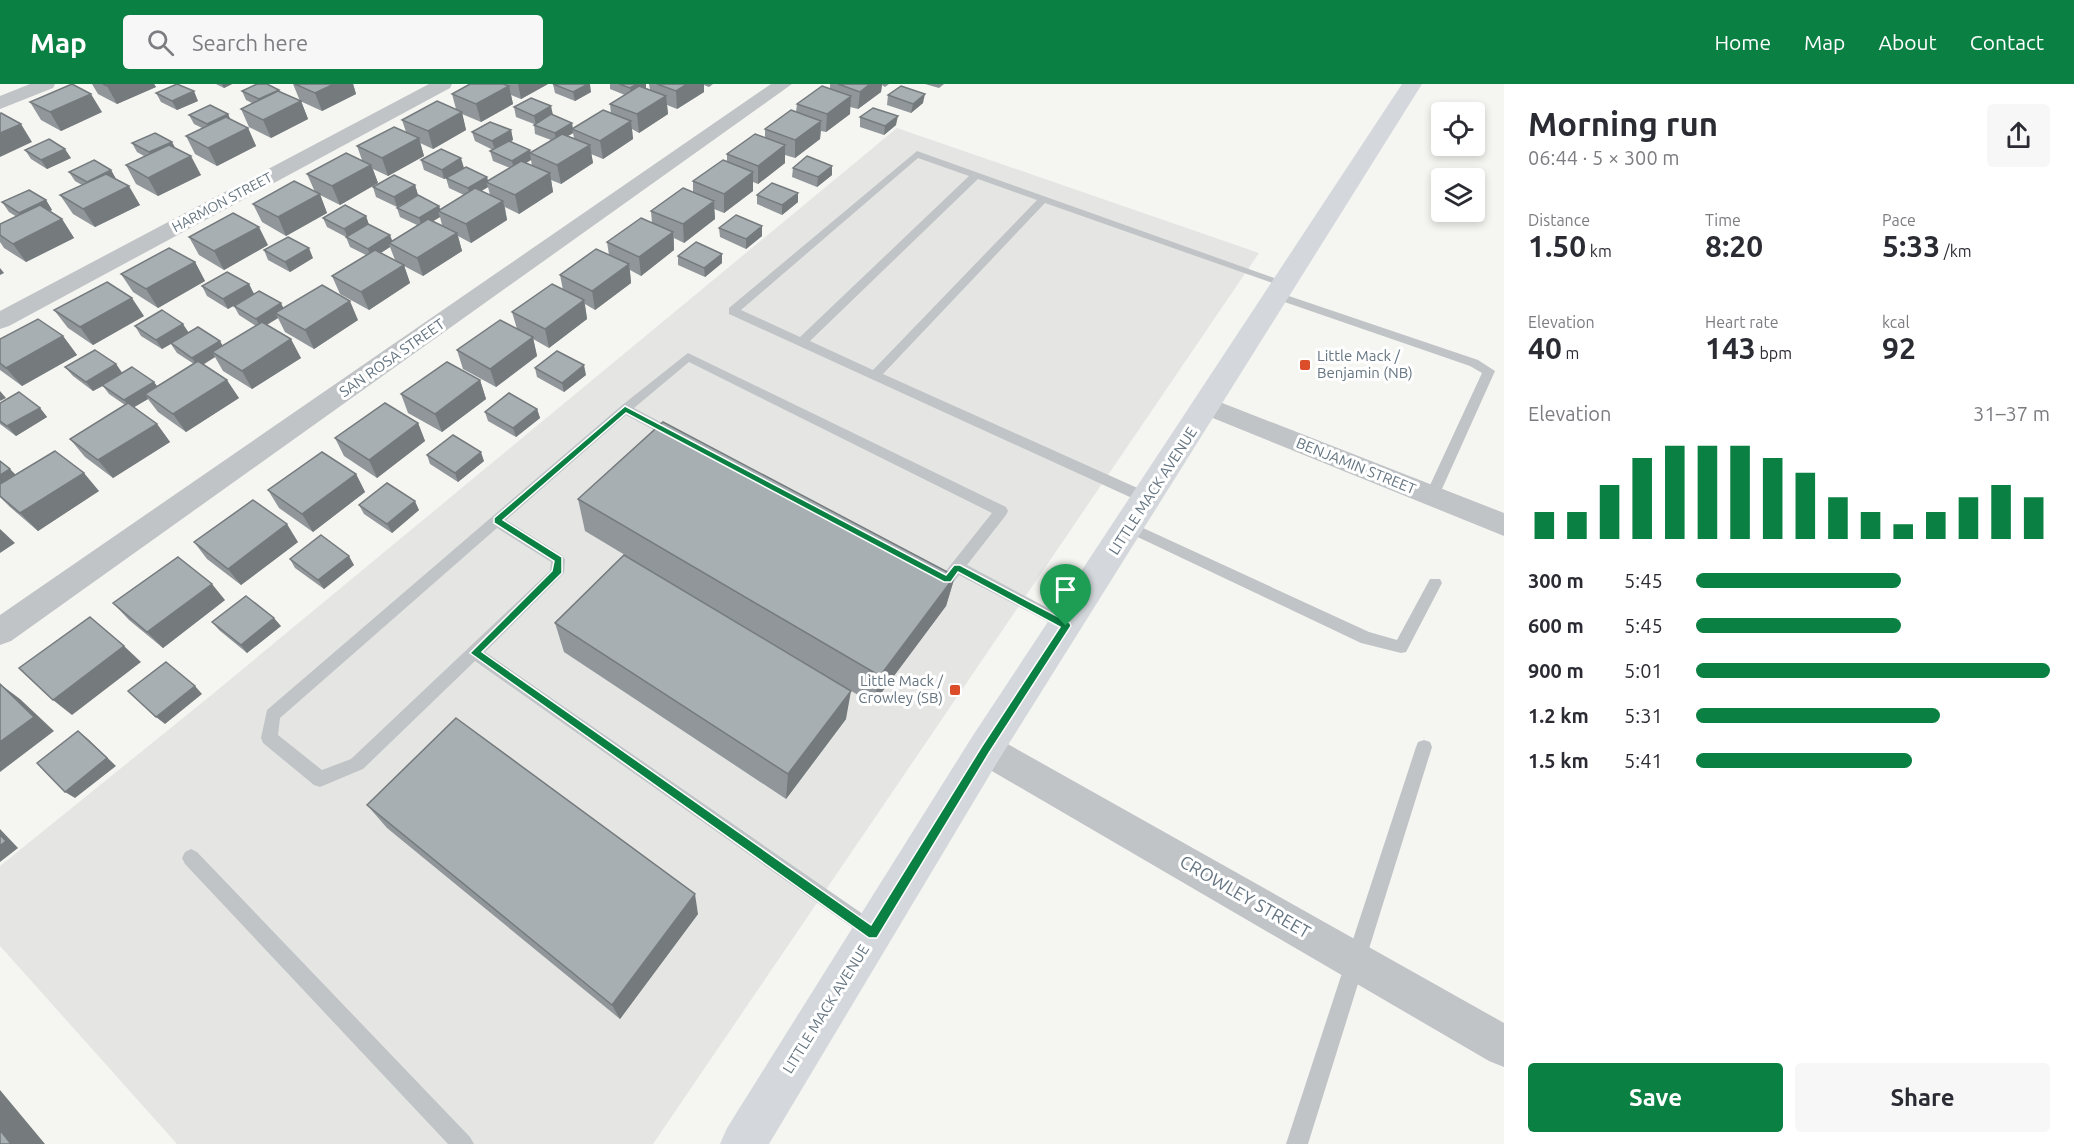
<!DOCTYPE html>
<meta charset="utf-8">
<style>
:root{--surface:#fff;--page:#f7f7f7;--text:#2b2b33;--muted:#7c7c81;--accent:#0b8043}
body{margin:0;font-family:Ubuntu,sans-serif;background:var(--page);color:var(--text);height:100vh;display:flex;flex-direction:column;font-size:22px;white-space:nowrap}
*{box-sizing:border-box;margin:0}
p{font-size:20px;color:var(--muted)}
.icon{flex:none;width:33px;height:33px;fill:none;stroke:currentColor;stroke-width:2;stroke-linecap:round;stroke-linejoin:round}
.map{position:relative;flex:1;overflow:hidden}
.drawer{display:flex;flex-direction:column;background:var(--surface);width:570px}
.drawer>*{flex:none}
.fabs{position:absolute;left:1431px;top:18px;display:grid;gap:12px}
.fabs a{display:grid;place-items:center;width:54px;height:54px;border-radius:6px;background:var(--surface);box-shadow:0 3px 9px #0003;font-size:30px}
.pin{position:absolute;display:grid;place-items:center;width:51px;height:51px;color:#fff;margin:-62px -26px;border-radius:50% 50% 50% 0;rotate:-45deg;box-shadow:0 0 6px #0007}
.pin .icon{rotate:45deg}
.round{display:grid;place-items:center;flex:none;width:63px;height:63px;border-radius:6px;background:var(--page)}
.summary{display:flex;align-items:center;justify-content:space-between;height:102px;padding:0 24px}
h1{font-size:33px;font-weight:700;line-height:45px}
.figures{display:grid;grid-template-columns:repeat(3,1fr);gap:9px;height:102px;padding:6px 24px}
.figures div{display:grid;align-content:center}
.figures b{font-size:30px;font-weight:700}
.figures small{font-size:16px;font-weight:400}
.figures p{font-size:16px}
.chart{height:168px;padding:12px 24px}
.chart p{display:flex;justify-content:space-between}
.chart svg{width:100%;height:108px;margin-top:6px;stroke:var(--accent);stroke-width:6}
.button{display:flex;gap:12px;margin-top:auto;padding:12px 24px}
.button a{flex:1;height:69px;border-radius:6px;background:var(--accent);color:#fff;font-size:24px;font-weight:700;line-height:69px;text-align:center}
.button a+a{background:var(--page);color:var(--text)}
ul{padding:0 24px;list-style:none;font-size:20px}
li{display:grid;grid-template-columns:96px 72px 1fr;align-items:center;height:45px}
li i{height:15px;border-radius:8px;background:var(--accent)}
header{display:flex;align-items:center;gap:36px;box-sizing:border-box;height:84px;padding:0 30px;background:var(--accent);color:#fff}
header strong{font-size:28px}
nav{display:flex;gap:33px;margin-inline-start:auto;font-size:21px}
.search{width:420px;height:54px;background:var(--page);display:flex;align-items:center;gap:15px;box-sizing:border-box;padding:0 21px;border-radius:6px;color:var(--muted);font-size:22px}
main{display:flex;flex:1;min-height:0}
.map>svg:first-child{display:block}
</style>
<header>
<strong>Map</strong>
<div class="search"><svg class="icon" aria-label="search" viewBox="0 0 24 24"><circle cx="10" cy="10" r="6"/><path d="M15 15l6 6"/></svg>Search here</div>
<nav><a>Home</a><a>Map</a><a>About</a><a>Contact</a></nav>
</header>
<main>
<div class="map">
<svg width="1504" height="1060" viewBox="0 0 1504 1060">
<rect width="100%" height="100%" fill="#f5f5f1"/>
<path fill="#e5e6e4" d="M897,44l362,125 -606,891h-476l-177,-198v-80l209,-169z"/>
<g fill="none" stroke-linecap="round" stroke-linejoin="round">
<path fill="#c0c4c7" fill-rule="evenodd" d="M917,67l374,133 -2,2h-8l-236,-83 -162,171 270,121 2,4 -2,4h-10l-414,-189v-6zM918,74l51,18 -169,161 -59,-27zM978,95l59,21 -164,170 -63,-29z
M1277,208l201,68 17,11 -58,129h-10l-2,-4 57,-123 -12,-7 -197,-68v-4z
M688,269l318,154 2,4 -2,4 -39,50 105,56 3,4 -3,4 -5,2 -5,-2 -103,-54 -7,9 -5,2 -16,-8 -2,-4 2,-4 5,-2 9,4 47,-59 -303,-151 -55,46 47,25 1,3 -1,3h-10l-45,-24 -120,105 57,36 2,4 -1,13 -79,79 395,274 2,7 -2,7 -7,2 -398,-281 -112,108 -43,18 -6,-2 -51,-42 -2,-5 6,-28 354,-304zM497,444l54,34 -1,9 -199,188 -29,11 -44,-35 2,-17z
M1130,438l239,110 28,8 33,-61h10l2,4 -36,69 -5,1 -40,-10 -236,-112 -2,-4 2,-4z
M1424,656l6,2 2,5 -124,397h-22l130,-397 2,-5z
M191,765l6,3 273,285 4,7h-26l-263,-280 -3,-6 3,-6z"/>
<path fill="#c0c4c7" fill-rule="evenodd" d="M30,0h25l-2,4 -53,21v-13z
M429,0h23l-2,4 -441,238 -9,3v-18z
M771,0h21l-781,557 -11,4v-30z
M1207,313l297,116v23l-306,-124 -4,-6 4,-6z
M985,649l12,5 507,285v44l-15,-6 -516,-301 -5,-11 5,-11z"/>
<path fill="#d4d8dc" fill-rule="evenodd" d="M1402,0h20l-424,677 -229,383h-49l7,-16 245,-391z"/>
</g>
<path fill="#90969a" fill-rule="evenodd" d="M92,0h62l2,3 -39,17 -19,-10z
M216,0h16l-8,4z
M293,0h60l3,10 -34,17 -22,-10z
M470,0h78l-27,15 -10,-4 2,9 -32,18 -19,-8 4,16 -33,19 -13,-6 4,13 -36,20 -15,-7 5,14 -38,22 -20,-10 7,18 -41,23 -24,-14 -9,-18 62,-12 -8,-18 55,-14 -5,-14 49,-14 -4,-12 54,-11 -4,-15z
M553,0l38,8 -16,9 -20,-8z
M610,0h36l-1,4 5,2 -1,-6h64l-4,3 -5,-2v7l-27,17 -10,-4 1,9 -29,19 -7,-4 1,10 -30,20 -12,-5 2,9 -32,21 -10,-4 2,12 -34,22 -14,-7 2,13 -36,23 -13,-7 4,15 -39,25 -19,-10 6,17 -41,27 -29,-16 -8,-18 34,-21 -16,-8 -4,-10 -19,-10 -4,-9 43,-2 3,9 23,16 25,-16 -17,-8 -3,-9 42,-2 1,3 24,-14 -15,-7 -3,-10 42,3 22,-13 -17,-7 -3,-10 3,-1 -18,-9 -3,-9 39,-2 2,10 -3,1 21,12 20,-13 -16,-6 -1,-10 -18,-7 -2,-10 39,8 19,8 1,6 38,-15 -1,-10 15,-9 -15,-6zM573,49l1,5 -6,-2zM531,76l1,6 -6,-3zM488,103l2,8 -9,-4zM440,133l2,8 -9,-4zM390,163l5,13 -14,-7z
M830,0h59l-4,3 -3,-2 -1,7 -23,17 -8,-2v7l-24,18 -5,-1 -1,8 -25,19 -10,-3v8l-27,21 -5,-2v9l-29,22 -10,-4 1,10 -31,24 -10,-5v12l-33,26 -11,-6 1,13 -36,27 -10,-6 2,15 -38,29 -16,-9 4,17 -41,31 -33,-18 -6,-19 60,-21 -5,-17 51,-22 -3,-15 49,-20 -2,-13 45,-19 -1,-12 42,-19v-11l34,-19v-8l38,-17v-8l31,-17 1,-8 33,-15z
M925,0h19l-5,4z
M242,7l38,1 21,9 7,18 -37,19 -22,-11 -8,-18 11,-6 -6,-3z
M156,9l42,8 -21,9 -16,-8z
M888,11l35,8 -12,10 -24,-8z
M30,18l72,10 -41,19 -20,-11z
M228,30l2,5 18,9 8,18 -39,20 -22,-12 -9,-18 16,-8 -8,-4 -5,-9z
M860,33l36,8 -12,10 -24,-8z
M132,59l44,5 25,27 -43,21 -22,-12 -10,-19 18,-9 -7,-4z
M25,66l46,8 -24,11 -16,-10z
M421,76l43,8 -20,11 -20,-9z
M793,84l39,7 -15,12 -25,-10z
M111,86l5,9 24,26 -45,22 -22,-13 -13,-19 22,-10 -7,-4 -6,-9z
M415,101l3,10 -21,12 -21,-10 -3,-10z
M798,109v9l-16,13 -25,-11v-9z
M46,116l6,10 -3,1 13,8 12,19 -48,24 -22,-14 -4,-6v-18l17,-7 -8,-5 -7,-10z
M719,144l43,8 -16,13 -26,-12z
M189,153l79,8 -44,25 -25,-15z
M264,166l49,8 -23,14 -22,-12z
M678,172l44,7 -17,14 -27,-12z
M195,178l10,19 -47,27 -25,-16 -12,-18z
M249,200l5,10 -26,15 -21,-13 -5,-10z
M234,222l50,2 74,12 -44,29 -29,-17 -7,-14 -11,7 34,33 -49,31 -29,-18 -8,-14 -12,8 36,33 -53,34 -28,-20 -10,-13 -14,8 23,17 13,18 -57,36 -28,-21 -15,-18 55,-34 -16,-11 -6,-8 -10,5 -20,-15 -8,-9 51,-3 6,9 32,9 3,4 37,-22 -17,-11 -6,-9 -9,5 -21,-13 -6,-10 54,7 34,13 33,-20 -17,-11z
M54,226l90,6 -51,29 -25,-17z
M63,252l14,19 -55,31 -22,-16v-31z
M535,284l51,7 -22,17 -27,-15z
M480,296l6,19 -44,33 -34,-19 -7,-19z
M0,319l40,5 7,9 -31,19 -16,-12z
M537,325l3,9 -24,19 -28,-16 -3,-9z
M418,339l7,18 -48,37 -33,-22 -9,-18z
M427,371l57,6 -26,21 -28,-18z
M0,377l15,14 84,16 -61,40 -28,-24 -10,-10z
M356,390l9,18 -52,40 -34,-24 -11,-18z
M578,415l377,77 -9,30 -73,98 -288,-173z
M359,421l60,5 -27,23 -28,-19z
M194,458h104l-57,43 -34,-26z
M290,475l64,6 -30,24 -29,-21z
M225,516l-62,48 -34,-28 -16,-17z
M212,538l69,4 -34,27 -28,-23z
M555,539l291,96 -60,80 -222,-147z
M367,721l331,109 -78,105 -233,-191z"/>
<path fill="#757a7d" d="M113,0h41l2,3 -39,17 -10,-18z
M222,0h10l-8,4z
M334,0h19l3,10 -34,17 -7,-18z
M518,0h30l-27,15z
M588,0h2l1,8 -16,9 -2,-9z
M637,0h9v4l-15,9 -1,-9z
M687,0h17v8l-27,17 -1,-18z
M870,0h12l-1,8 -23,17 2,-17z
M509,2l4,18 -32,18 -5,-18z
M194,7l4,10 -21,9 -5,-9z
M91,10l11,18 -41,19 -11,-19z
M925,10l-2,9 -12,10 2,-9z
M666,12l2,18 -29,19 -2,-19z
M851,12l-1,18 -24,18 1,-18z
M301,17l7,18 -37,19 -8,-18z
M551,22l2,9 -17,10 -2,-9z
M462,28l4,18 -33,19 -5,-18z
M228,30l4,9 -21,10 -4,-9z
M898,32l-2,9 -12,10 1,-9z
M631,37l2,18 -30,20 -3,-18z
M821,37l-1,18 -25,19v-18z
M572,39l1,10 -17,10 -1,-10z
M21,40l11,18 -32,15v-24z
M248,44l8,18 -39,20 -9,-18z
M511,46l2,10 -18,10 -3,-9z
M419,54l5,18 -36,20 -6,-18z
M172,58l5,9 -23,11 -5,-10z
M590,61l3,18 -32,21 -4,-19z
M785,61v18l-27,21v-18z
M65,65l6,9 -24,11 -6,-9z
M530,66l1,4 -1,-1 1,7 -17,10 -2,-9z
M191,72l10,19 -43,21 -10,-18z
M461,74l3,10 -20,11 -2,-9z
M371,81l7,18 -38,22 -8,-19z
M832,82v9l-15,12 1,-10z
M111,86l5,9 -24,12 -5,-9z
M753,88v19l-29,22v-19z
M550,89l3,19 -34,22 -4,-19z
M487,93l2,7 -3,-2 2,5 -18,11 -2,-10z
M415,101l3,10 -21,12 -3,-10z
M129,102l11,19 -45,22 -12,-18z
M798,109v9l-16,13v-10z
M320,110l7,19 -41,23 -8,-19z
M46,116l6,10 -26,12 -7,-9z
M503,117l4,19 -36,23 -5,-19z
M714,117l1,18 -31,24 -1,-19z
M439,122l2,6 -3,-1 2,6 -18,11 -3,-10z
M366,132l3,9 -21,13 -4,-9z
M62,135l12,19 -48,24 -13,-18z
M762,142v10l-16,13v-10z
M259,143l9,18 -44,25 -10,-19z
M673,148l1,18 -33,26 -2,-19z
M457,149l5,18 -39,25 -6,-18z
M390,151l4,10 -5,-2 1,4 -19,12 -3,-10z
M309,164l4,10 -23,14 -5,-10z
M722,170v9l-17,14 -1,-9z
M195,178l10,19 -47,27 -12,-19z
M629,180l2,19 -36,27 -3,-19z
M404,181l6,18 -41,27 -8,-18z
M0,184l4,5 -4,2z
M249,200l5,10 -26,15 -5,-10z
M132,214l12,18 -51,29 -13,-18z
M584,216l3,19 -38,29 -4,-19z
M350,217l8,19 -44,29 -9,-19z
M281,219l5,10h-11l3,5 -17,10 -5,-9z
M183,240l6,9 -27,16 -6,-9z
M63,252l14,19 -55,31 -16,-18z
M533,253l4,19 -41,31 -6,-18z
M291,255l10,19 -49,31 -10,-18z
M220,257l6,10 -14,1 3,5 -17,10 -6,-9z
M116,280l7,10 -30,17 -7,-9z
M584,281l2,10 -22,17 -2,-9z
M227,296l12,18 -53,34 -13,-18z
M480,296l6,19 -44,33 -7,-18z
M154,298l6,9 -15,3 3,5 -17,10 -7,-9z
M0,307l6,7 -6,3z
M40,324l7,9 -31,19 -9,-10z
M537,325l3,9 -24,19 -3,-9z
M418,339l7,18 -48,37 -8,-18z
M157,340l13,18 -57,36 -15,-18z
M481,368l3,9 -26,21 -3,-9z
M10,385l9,9 -19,12v-15z
M84,389l15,18 -61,40 -18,-18z
M356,390l9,18 -52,40 -11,-18z
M415,417l4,9 -27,23 -5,-9z
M287,440l11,18 -57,43 -13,-16z
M0,445l15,14 -15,10z
M349,472l5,9 -30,24 -6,-9z
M955,492l-9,30 -73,98 7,-28z
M212,500l13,16 -62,48 -16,-16z
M274,534l7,8 -34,27 -6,-8z
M124,562l17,16 -69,53 -19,-15z
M0,600l20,15 34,32 -54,41z
M195,602l7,8 -37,30 -9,-7z
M851,607l-5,28 -60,80 2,-25z
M78,647l10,8 28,27 -41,32 -10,-6z
M0,745l18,19 -18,14z
M695,810l3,20 -78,105 -8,-14z
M0,1006l45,54h-34l-11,-14z"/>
<path fill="#a7afb3" stroke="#757a7d" stroke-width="1.5" d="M72,0l19,10 -41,18 -20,-10z
M103,0h10l-6,2z
M177,0l17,7 -22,10 -16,-8z
M257,0h10l12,6 -20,9 -17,-8z
M295,0h39l-19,9z
M470,0h33l6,2 -33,18 -24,-10z
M553,0h35l-15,8z
M619,0h18l-7,4z
M657,0h30l-11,7z
M838,0h32l-10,8z
M639,2l27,10 -29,18 -27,-10z
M822,2l29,10 -24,18 -30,-10z
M901,2l24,8 -12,10 -25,-9z
M278,7l23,10 -38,19 -22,-11z
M531,14l20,8 -17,10 -20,-9z
M437,17l25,11 -34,19 -26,-11z
M210,21l18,9 -21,10 -18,-9z
M873,24l25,8 -13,10 -25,-9z
M603,26l28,11 -31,20 -28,-12z
M791,26l30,11 -26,19 -30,-11z
M1,29l20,11 -21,9v-19z
M551,30l21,9 -17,10 -21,-8z
M226,33l22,11 -40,20 -22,-12z
M490,38l21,8 -19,11 -20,-9z
M394,43l25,11 -37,20 -25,-12z
M155,49l17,9 -23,10 -17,-9z
M562,50l28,11 -33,20 -27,-12z
M755,50l30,11 -27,21 -31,-12z
M49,55l16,10 -24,11 -16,-10z
M509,57l21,9 -18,11 -22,-10z
M169,61l22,11 -43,22 -22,-13z
M441,65l20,9 -19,12 -21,-10z
M346,69l25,12 -39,21 -25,-12z
M807,72l25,10 -14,11 -25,-9z
M94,76l17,10 -24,12 -18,-10z
M723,76l30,12 -29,22 -31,-13z
M521,77l29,12 -35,22 -29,-13z
M466,83l21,10 -19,11 -22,-10z
M106,90l23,12 -46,23 -23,-14z
M394,91l21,10 -21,12 -21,-10z
M294,97l26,13 -42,23 -25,-13z
M772,99l26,10 -16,12 -25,-10z
M475,104l28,13 -37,23 -28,-13z
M683,104l31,13 -31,23 -32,-13z
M29,106l17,10 -27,13 -17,-11z
M418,111l21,11 -20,12 -22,-10z
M40,121l22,14 -49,25 -13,-9v-11z
M345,121l21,11 -22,13 -21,-11z
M233,129l26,14 -45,24 -25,-14z
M736,131l26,11 -16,13 -27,-11z
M641,134l32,14 -34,25 -32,-15z
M428,135l29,14 -40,25 -28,-15z
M368,140l22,11 -22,14 -22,-12z
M288,153l21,11 -24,14 -21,-12z
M696,158l26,12 -18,14 -26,-12z
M169,164l26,14 -49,27 -25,-15z
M596,165l33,15 -37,27 -32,-16z
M375,166l29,15 -43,27 -29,-16z
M227,188l22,12 -26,15 -21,-13z
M107,198l25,16 -52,29 -26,-17z
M552,200l32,16 -39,29 -33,-17z
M322,201l28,16 -45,29 -30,-17z
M259,207l22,12 -25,16 -22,-13z
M162,226l21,14 -27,16 -21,-14z
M38,235l25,17 -57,32 -6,-5v-24z
M500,236l33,17 -43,32 -33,-19z
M262,238l29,17 -49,32 -30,-19z
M198,243l22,14 -28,17 -21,-15z
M95,266l21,14 -30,18 -21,-15z
M557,267l27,14 -22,18 -27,-15z
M198,277l29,19 -54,34 -28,-20z
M447,278l33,18 -45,34 -34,-20z
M132,283l22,15 -30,18 -22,-15z
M19,308l21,16 -33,18 -7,-5v-18z
M509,309l28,16 -24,19 -28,-16z
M128,319l29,21 -59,36 -28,-21z
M385,319l33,20 -49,37 -34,-22z
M663,338l292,154 -75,100 -302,-177z
M453,351l28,17 -26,21 -28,-18z
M55,367l29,22 -64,40 -20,-17v-12z
M322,368l34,22 -54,40 -34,-24z
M0,377l10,8 -10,6z
M387,399l28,18 -28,23 -28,-19z
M253,416l34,24 -59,45 -34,-27z
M321,451l28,21 -31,24 -28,-21z
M624,471l227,136 -63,83 -233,-151z
M178,473l34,27 -65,48 -34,-29z
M246,512l28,22 -33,27 -29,-23z
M90,533l34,29 -71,54 -34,-32z
M166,578l29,24 -39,31 -28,-26z
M0,600l34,33 -34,25z
M456,634l239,176 -83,111 -245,-200z
M78,647l29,27 -42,34 -28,-29z
M0,751l6,6 -6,5z
M0,1046l11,14h-11z"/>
<path fill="#0b8043" stroke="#fff" stroke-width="1.5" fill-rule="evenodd" d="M625,322l321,169 8,-10h6l110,58 1,3 -82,127 -112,185h-8l-399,-285 82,-82 2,-10 -60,-38v-5zM626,329l318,169h7l7,-10 102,55 -78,119 -111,179 -389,-273 80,-79v-16l-59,-37z"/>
<g fill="#dc4d2a" stroke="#fff" stroke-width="2">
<rect x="1299" y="275" width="12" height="12" rx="3"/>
<rect x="949" y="600" width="12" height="12" rx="3"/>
</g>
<g text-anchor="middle" stroke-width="6" stroke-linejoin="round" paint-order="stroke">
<g font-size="14" fill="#657581" stroke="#fff">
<text transform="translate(222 118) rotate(-28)" y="5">HARMON STREET</text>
</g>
<g font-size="15" fill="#657581" stroke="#fff" text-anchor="start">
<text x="1317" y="277">Little Mack /<tspan x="1317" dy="17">Benjamin (NB)</tspan></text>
<text x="943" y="602" text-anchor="end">Little Mack /<tspan x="943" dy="17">Crowley (SB)</tspan></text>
</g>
<g font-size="15" fill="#657581" stroke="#fff">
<text transform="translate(392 274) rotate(-35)" y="5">SAN ROSA STREET</text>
<text transform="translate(1356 382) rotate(22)" y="5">BENJAMIN STREET</text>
<text transform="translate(1153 407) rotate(-57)" y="5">LITTLE MACK AVENUE</text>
<text transform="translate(826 925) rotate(-58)" y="5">LITTLE MACK AVENUE</text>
</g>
<g font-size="18" fill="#657581" stroke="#fff">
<text transform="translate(1245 813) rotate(30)" y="6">CROWLEY STREET</text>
</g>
</g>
</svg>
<div class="fabs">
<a><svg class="icon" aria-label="locate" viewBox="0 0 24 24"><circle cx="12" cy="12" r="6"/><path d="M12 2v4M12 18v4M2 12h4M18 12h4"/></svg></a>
<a><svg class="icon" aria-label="layers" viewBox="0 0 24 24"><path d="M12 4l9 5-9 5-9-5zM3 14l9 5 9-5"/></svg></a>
</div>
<div class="pin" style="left:1066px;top:542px;background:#1e9e55"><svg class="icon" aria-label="arrive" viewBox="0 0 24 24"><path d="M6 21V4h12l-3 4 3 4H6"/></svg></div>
</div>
<section class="drawer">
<div class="summary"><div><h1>Morning run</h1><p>06:44 · 5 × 300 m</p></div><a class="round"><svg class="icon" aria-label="share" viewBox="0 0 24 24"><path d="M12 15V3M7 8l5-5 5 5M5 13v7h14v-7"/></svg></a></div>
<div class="figures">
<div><p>Distance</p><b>1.50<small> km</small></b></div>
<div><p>Time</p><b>8:20</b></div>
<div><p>Pace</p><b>5:33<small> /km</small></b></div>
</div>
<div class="figures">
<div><p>Elevation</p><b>40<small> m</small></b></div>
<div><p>Heart rate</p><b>143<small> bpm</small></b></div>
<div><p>kcal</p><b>92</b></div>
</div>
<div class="chart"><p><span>Elevation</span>31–37 m</p>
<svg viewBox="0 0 160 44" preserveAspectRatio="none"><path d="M5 44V33M15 44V33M25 44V22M35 44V11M45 44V6M55 44V6M65 44V6M75 44V11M85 44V17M95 44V27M105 44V33M115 44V38M125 44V33M135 44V27M145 44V22M155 44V27"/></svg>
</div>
<ul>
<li><b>300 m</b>5:45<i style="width:58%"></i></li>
<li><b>600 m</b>5:45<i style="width:58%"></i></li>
<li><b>900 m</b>5:01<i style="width:100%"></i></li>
<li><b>1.2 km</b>5:31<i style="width:69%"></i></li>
<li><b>1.5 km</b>5:41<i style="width:61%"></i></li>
</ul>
<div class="button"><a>Save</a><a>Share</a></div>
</section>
</main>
